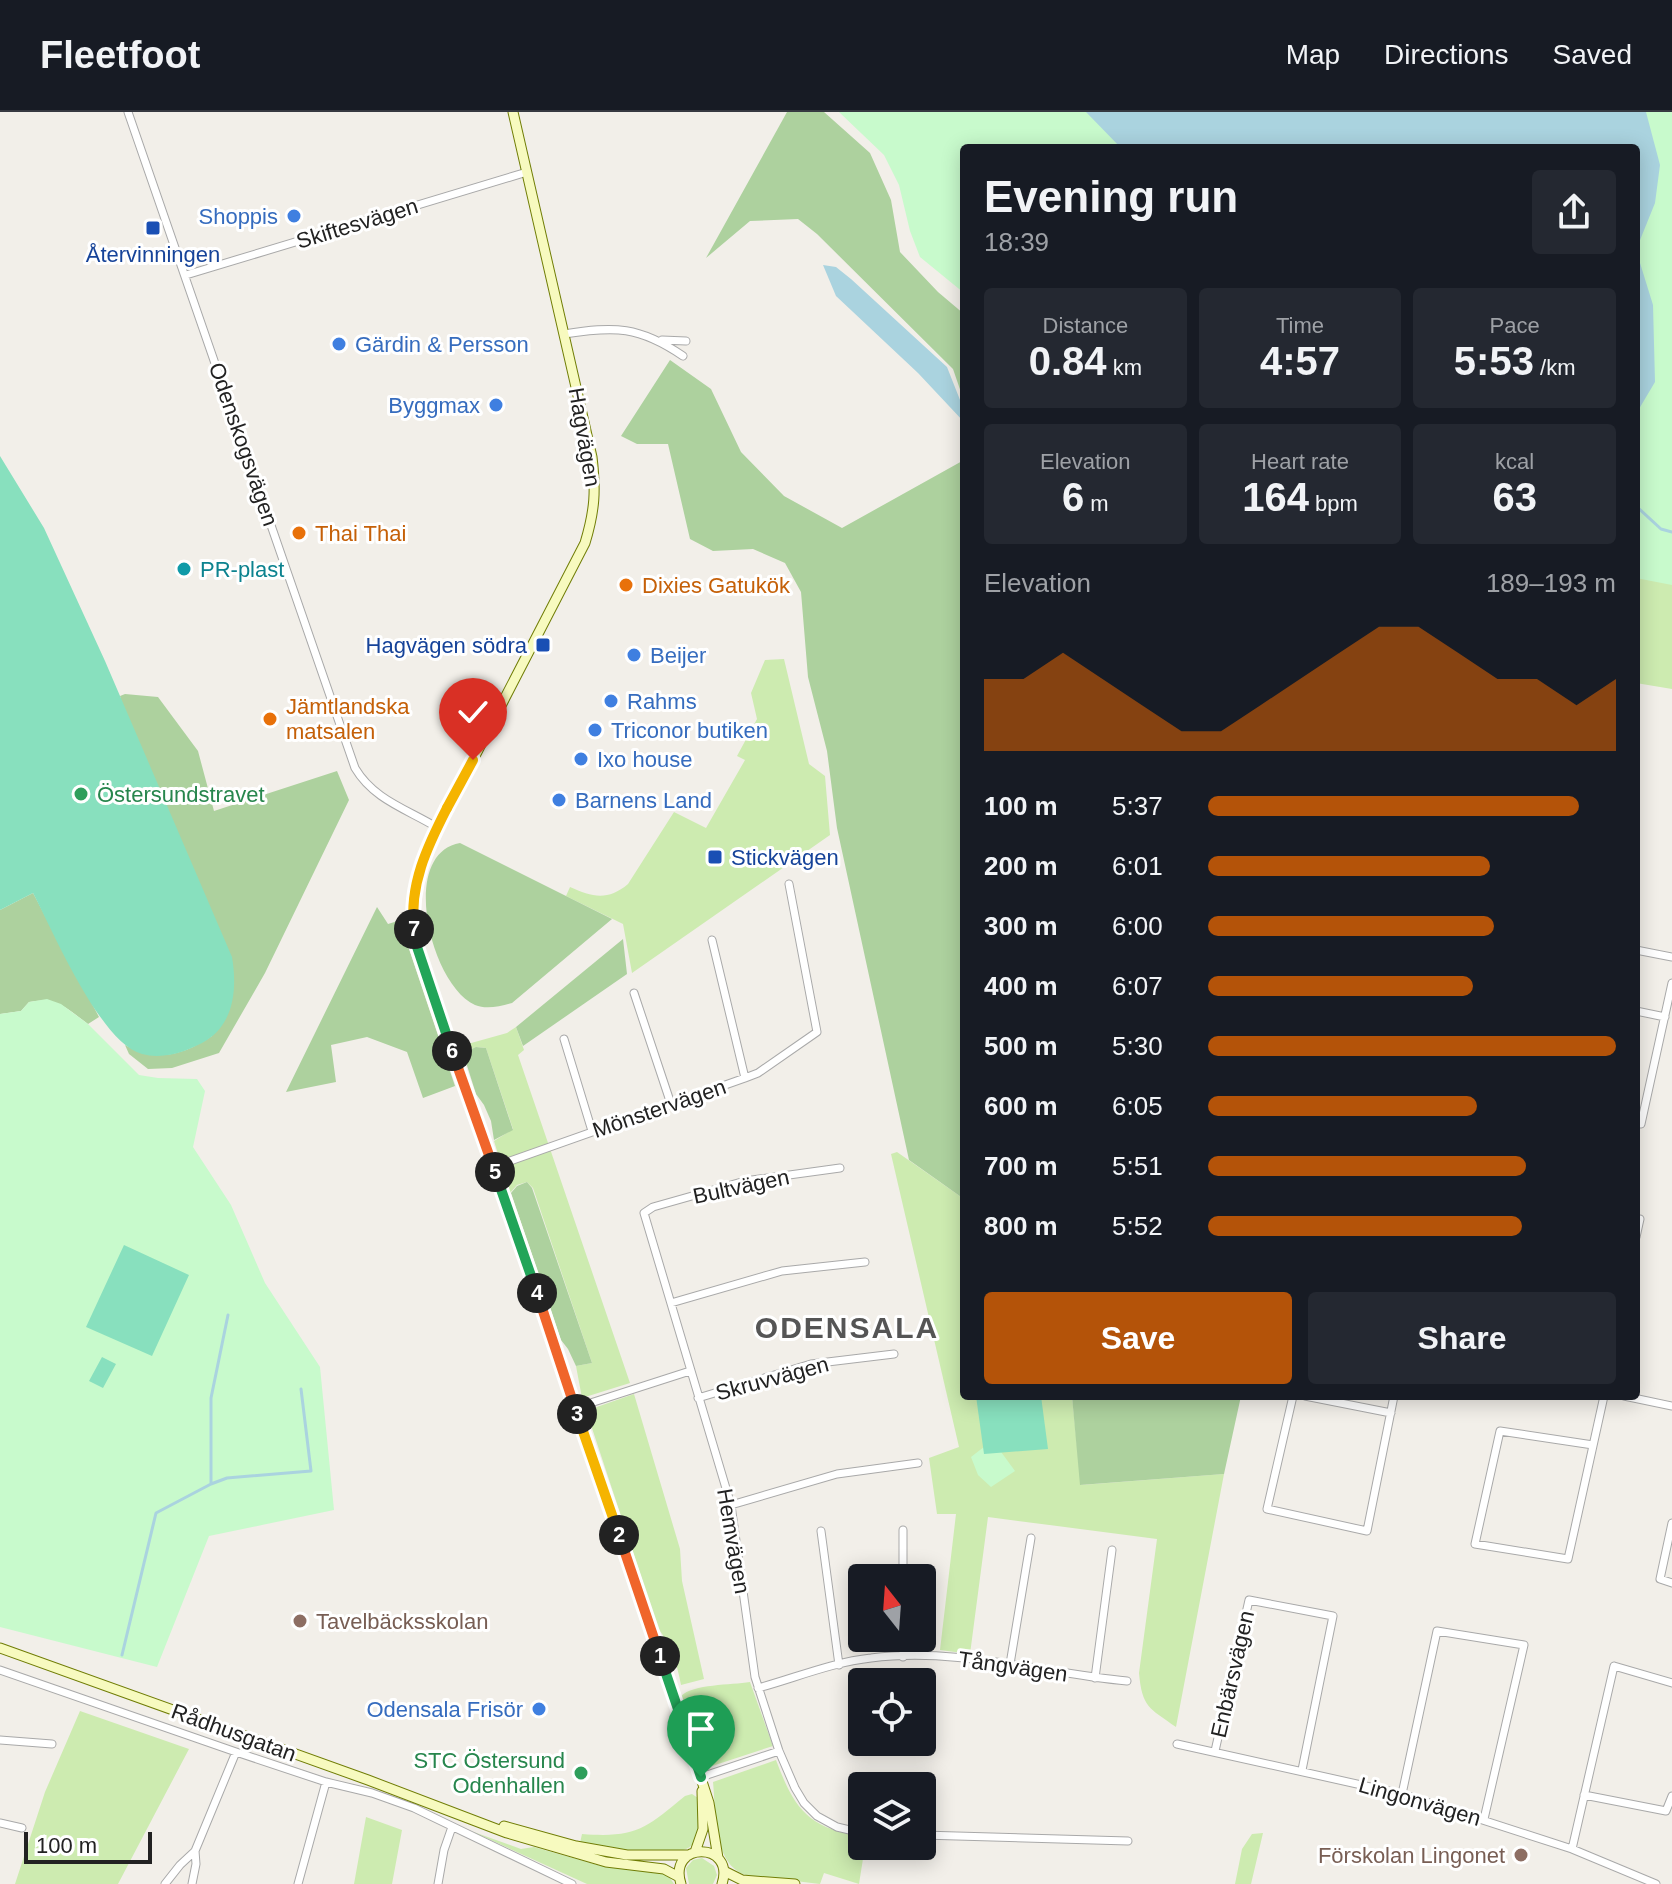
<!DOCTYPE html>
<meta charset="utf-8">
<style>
:root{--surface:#171b24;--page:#242831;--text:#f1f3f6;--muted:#9ea1a6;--line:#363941;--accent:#b45309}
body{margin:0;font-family:Arial,sans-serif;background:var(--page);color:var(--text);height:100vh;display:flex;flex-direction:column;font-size:30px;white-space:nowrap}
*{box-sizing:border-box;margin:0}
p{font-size:26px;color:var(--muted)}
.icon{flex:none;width:44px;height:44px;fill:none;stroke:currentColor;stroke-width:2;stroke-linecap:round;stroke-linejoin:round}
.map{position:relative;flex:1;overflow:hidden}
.drawer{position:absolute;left:960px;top:32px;width:680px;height:1256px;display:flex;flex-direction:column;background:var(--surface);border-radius:8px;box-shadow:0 4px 20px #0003}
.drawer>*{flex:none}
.needle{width:52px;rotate:343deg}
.fabs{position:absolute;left:848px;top:1452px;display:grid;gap:16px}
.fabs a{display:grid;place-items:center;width:88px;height:88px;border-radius:8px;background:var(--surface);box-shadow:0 4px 20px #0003;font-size:40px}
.scale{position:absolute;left:24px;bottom:20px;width:128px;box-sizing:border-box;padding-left:8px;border:4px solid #222;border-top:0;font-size:22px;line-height:28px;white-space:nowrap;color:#222;-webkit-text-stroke:6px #fff;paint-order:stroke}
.pin{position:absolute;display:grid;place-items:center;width:68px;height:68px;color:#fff;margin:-82px -34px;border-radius:50% 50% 50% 0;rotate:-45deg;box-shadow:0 0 8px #0007}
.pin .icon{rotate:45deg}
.km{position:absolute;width:40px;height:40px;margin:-20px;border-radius:50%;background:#222;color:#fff;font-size:22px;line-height:40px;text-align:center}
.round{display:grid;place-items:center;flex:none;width:84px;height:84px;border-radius:8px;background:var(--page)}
.headline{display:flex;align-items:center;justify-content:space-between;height:136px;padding:0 24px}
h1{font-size:44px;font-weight:700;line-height:60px}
.metrics{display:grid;grid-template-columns:repeat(3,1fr);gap:12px;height:136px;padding:8px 24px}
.metrics div{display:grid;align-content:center;border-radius:8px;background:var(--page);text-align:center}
.metrics b{font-size:40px;font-weight:700}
.metrics small{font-size:22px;font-weight:400}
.metrics p{font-size:22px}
.chart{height:224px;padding:16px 24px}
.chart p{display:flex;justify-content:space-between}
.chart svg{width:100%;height:144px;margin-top:8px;fill:var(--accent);opacity:.7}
.button{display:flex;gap:16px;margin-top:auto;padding:16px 24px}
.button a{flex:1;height:92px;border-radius:8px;background:var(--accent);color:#fff;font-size:32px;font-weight:700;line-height:92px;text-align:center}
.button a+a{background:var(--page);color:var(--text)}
ul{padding:0 24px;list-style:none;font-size:26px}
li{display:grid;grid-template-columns:128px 96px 1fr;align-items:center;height:60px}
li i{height:20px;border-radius:10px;background:var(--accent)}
header{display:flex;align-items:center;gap:48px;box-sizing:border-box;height:112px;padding:0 40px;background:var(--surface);border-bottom:2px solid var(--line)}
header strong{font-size:38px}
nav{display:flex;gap:44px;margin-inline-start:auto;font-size:28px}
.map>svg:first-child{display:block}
</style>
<header>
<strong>Fleetfoot</strong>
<nav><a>Map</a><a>Directions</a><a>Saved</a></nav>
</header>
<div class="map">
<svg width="1672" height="1772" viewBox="0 0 1672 1772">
<rect width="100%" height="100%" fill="#f2efe9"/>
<path fill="#cdebb0" d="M1636,464l36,5v108l-36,-6z
M784,547l25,105 16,12 5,59 -198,138 -9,-49 -57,-28 4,-9c22,10 38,14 58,-3l46,-72 32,16 39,-68 -8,-4 20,-37 -6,-26 14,-33z
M516,915l8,23 -6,5 112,328 -48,15 -6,-32 16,-3 -59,-175 -6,-6 -10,3 -7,8 -16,-52 19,-12 -27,-81 -9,-1 -15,5 2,-7 43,-12z
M897,1040l67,47v197h108l9,89 143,-11 -48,253c-27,-19 -34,-20 -37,-54l18,-134 -169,-22 -18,137 -30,-4 16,-136h-19l-8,-56 30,-11 -68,-293z
M634,1282l46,155 2,32 22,98 -23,6c-4,-22 -10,-39 -23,-57l-71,-215 4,-4z
M750,1570l23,64 -64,21 -28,-71c12,-12 50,-11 69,-14z
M80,1599l109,38 -71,135h-103l30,-92z
M776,1648c18,48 32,69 86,76v10h3l-6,38 -35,-11 -4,11 -74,-9c-33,-10 -30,-64 -33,-93z
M692,1682l6,4c2,14 4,38 -7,48 -17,15 -89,1 -111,-3l2,-9c54,4 63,-5 103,-38z
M366,1705l36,13 -10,54h-38z
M471,1719l50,18 13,-2 67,19 61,7 8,5 4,6h-87z
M1263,1721l-12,51h-16l7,-35 10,-15z
M702,1746l12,8 3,9 -4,9h-24l-3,-16 7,-8z"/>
<path fill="#add19e" d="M787,0h37l46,41 21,47 9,52 38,40 26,22v87l-11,-32 -136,-135 -19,-15 -48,2 -44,37z
M670,248l41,29 30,63 43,44 58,32 122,-68v739l-55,-39 -72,-332 -10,-77 -19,-74 -7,-85 -16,-29 -32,-14 -40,2 -23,-12 -22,-95h-31l-16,-8z
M125,582l33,3 40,54 16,60 123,-40 12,29 -84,173 -46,80 -47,15 -24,1 -19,-15 -4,-9c32,18 58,10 87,-9l-92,-340z
M460,731l152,76 -100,84c-12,3 -25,7 -37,2 -44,-19 -77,-151 -15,-162z
M33,781l66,124 -11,7c-22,-16 -30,-27 -59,-22l-8,9 -21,3v-104z
M377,795l11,17 16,-5 3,24 48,143 -32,12 -16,-46 -40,-15 -36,8 5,37 -50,10z
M623,827l4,35 -104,72 -7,-19z
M476,935l10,1 27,82 -19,10 -3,-19 -7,-16 -8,-11 -13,-41z
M527,1070l5,6 60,175 -16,3 -8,-17 -7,-9 -50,-147 6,-7z
M1072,1284h169l-17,78 -144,11z"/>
<path fill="#c8facc" d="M839,0h833v473l-36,-7v-430h-672v145l-44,-36 -10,-26 -11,-46 -15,-30z
M47,887l14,5 27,20 51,51 19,3 39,1 8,12 -12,56 38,58 34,78 55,84 14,143 -125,26 -52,131 -157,-40v-613l21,-3 8,-9z
M989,1331l7,2 19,26 -24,16 -13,-12 -7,-18z"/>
<path fill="#88e0be" d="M0,344l44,72 61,133 127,296c5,29 3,65 -25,83 -18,11 -43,20 -65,14 -42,-11 -89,-123 -109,-161l-33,17z
M124,1133l65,30 -37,81 -66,-29z
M102,1245l14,7 -13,24 -14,-7z
M976,1284h65l7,53 -64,5z"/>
<path fill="#aad3df" d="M1086,0h560l14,53 -5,38 -19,47 17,55 2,77 -19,32v-266h-515z
M823,153l13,2 15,12 96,88 15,38 2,17 -46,-49 -82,-77z"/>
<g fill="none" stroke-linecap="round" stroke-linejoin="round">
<path stroke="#aad3df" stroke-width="3" d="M1636,394l25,23 11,3
M211,1372v-86l17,-83
M122,1543l34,-142 55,-29 16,-6 84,-7 -10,-82"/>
<defs>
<path id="street" d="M128,0l227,656c19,32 52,41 83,60
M186,163l341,-103
M564,222c51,-8 75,-8 119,22
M662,228l24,1
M712,828l33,138
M1636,838l36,7
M634,881l37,111
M1636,899l29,6
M564,927l28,92
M1636,1011l5,1 31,-141
M493,1055l252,-89 13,-5 59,-41 -28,-148
M840,1056l-95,13 -92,26 -9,6 87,292 24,172 24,74 16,37 9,15 13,13 20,11 25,6
M1636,1107h4l-4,18
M671,1191l111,-32 83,-9
M1293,1284l-26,113 100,22 27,-135
M1305,1284l86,17
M1624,1284l48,10
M698,1286l113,-34 83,-10
M575,1296l115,-37
M1593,1333l-93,-14 -25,113 93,15 36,-163
M731,1393l106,-31 81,-11
M1672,1411l-12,56 12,4
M903,1418v48
M821,1419l18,134
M903,1526v19
M1010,1552l21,-126
M0,1558l236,82 90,30 46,11 42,15 158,76
M1095,1566l17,-128
M758,1576c37,-10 75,-26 113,-30 86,-11 172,15 256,23
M0,1628l52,4
M1177,1632l225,50 170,55 84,35
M1215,1639l34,-151 84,16 -31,154
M701,1665l78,-26
M1402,1682l35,-163 87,14 -40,174
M1584,1683l82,16 6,-15
M0,1711l22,5
M922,1723l206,6
M1572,1737l42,-183 58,17
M165,1772l15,-19 15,-14 41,-99
M192,1772l4,-20 -1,-13
M298,1772l28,-102
M438,1772l6,-34 8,-23"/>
<path id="secondary" d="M513,0l79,345c4,33 3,53 -7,86l-155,300 -10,24 -7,34 2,40 272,794 22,68 9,55
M0,1536l368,132 139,53 99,29 58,7 15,8
M504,1714l72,20 51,9h62
M695,1740l8,-23 -1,-38
M724,1759l18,9 53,4
M681,1772c-14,-43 55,-43 41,0"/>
</defs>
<use href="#street" stroke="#a9a9a9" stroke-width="9"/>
<use href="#secondary" stroke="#707d05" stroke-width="11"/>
<use href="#street" stroke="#fff" stroke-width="7"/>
<use href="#secondary" stroke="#f7fabf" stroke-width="9"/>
</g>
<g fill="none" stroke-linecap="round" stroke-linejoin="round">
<defs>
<path id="split-1" d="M660,1544l41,121"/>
<path id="split-2" d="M619,1423l41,121"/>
<path id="split-3" d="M577,1302l42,121"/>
<path id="split-4" d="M537,1181l40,121"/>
<path id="split-5" d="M495,1060l42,121"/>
<path id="split-6" d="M452,939l43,121"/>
<path id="split-7" d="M414,817l1,12 37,110"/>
<path id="split-8" d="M414,817c-5,-44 13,-82 33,-121"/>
<path id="split-9" d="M447,696l26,-48"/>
</defs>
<use href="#split-1" stroke="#fff" stroke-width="16"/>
<use href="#split-2" stroke="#fff" stroke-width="16"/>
<use href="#split-3" stroke="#fff" stroke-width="16"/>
<use href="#split-4" stroke="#fff" stroke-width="16"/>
<use href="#split-5" stroke="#fff" stroke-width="16"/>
<use href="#split-6" stroke="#fff" stroke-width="16"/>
<use href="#split-7" stroke="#fff" stroke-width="16"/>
<use href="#split-8" stroke="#fff" stroke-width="16"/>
<use href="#split-9" stroke="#fff" stroke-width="16"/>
<use href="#split-1" stroke="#22a559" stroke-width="10"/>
<use href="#split-2" stroke="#f0652b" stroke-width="10"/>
<use href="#split-3" stroke="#f5b400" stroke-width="10"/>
<use href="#split-4" stroke="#f0652b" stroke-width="10"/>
<use href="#split-5" stroke="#22a559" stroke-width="10"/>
<use href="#split-6" stroke="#f0652b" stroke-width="10"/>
<use href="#split-7" stroke="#22a559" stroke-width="10"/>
<use href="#split-8" stroke="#f5b400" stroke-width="10"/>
<use href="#split-9" stroke="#f5b400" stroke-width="10"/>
</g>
<g fill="#3f7fe0" stroke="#fff" stroke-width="3">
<circle cx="294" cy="104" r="8"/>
<circle cx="339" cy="232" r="8"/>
<circle cx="496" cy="293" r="8"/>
<circle cx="634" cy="543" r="8"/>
<circle cx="611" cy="589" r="8"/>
<circle cx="595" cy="618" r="8"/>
<circle cx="581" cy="647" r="8"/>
<circle cx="559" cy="688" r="8"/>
<circle cx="539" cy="1597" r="8"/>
</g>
<g fill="#1a4fb4" stroke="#fff" stroke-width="3">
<rect x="145" y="108" width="16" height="16" rx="4"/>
<rect x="535" y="525" width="16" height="16" rx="4"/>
<rect x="707" y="737" width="16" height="16" rx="4"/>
</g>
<g fill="#e8710a" stroke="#fff" stroke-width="3">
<circle cx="299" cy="421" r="8"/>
<circle cx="626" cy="473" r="8"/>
<circle cx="270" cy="607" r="8"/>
</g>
<circle fill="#0f9aa8" stroke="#fff" stroke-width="3" cx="184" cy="457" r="8"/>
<g fill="#2e9e5b" stroke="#fff" stroke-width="3">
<circle cx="81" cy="682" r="8"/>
<circle cx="581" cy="1661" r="8"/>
</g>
<g fill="#8d6e63" stroke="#fff" stroke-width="3">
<circle cx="300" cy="1509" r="8"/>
<circle cx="1521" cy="1743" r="8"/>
</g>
<g text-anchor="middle" stroke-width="6" stroke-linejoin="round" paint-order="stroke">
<g font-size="22" fill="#366cbe" stroke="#fff" text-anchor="start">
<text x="278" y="112" text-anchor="end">Shoppis</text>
<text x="355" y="240">Gärdin &amp; Persson</text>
<text x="480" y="301" text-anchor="end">Byggmax</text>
<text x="650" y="551">Beijer</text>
<text x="627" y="597">Rahms</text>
<text x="611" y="626">Triconor butiken</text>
<text x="597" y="655">Ixo house</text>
<text x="575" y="696">Barnens Land</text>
<text x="523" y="1605" text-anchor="end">Odensala Frisör</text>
</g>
<g font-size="22" fill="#222" stroke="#fff">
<text transform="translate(357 111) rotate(-17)" y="8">Skiftesvägen</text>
<text transform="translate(585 325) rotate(80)" y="8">Hagvägen</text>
<text transform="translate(244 332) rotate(71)" y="8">Odenskogsvägen</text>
<text transform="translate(659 996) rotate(-19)" y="8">Mönstervägen</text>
<text transform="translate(741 1074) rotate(-12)" y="8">Bultvägen</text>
<text transform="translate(772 1266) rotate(-15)" y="8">Skruvvägen</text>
<text transform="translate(734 1429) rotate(80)" y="8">Hemvägen</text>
<text transform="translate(1013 1554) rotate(8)" y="8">Tångvägen</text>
<text transform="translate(1232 1562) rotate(-77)" y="8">Enbärsvägen</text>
<text transform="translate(234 1620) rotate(20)" y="8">Rådhusgatan</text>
<text transform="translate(1420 1689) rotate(16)" y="8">Lingonvägen</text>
</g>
<g font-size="22" fill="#164399" stroke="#fff">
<text x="153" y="150">Återvinningen</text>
<text x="527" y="541" text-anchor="end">Hagvägen södra</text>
<text x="731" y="753" text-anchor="start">Stickvägen</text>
</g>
<g font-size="22" fill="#c56008" stroke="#fff" text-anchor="start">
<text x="315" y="429">Thai Thai</text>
<text x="642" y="481">Dixies Gatukök</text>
<text x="286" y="602">Jämtlandska<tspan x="286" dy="25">matsalen</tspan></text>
</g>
<g font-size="22" fill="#0d838f" stroke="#fff" text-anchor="start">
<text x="200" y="465">PR-plast</text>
</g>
<g font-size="22" fill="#27864d" stroke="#fff" text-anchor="start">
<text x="97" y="690">Östersundstravet</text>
<text x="565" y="1656" text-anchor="end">STC Östersund<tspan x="565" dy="25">Odenhallen</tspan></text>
</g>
<g font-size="22" fill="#785e54" stroke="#fff" text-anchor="start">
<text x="316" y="1517">Tavelbäcksskolan</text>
<text x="1505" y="1751" text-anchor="end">Förskolan Lingonet</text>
</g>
<g font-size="30" font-weight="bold" letter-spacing="2" fill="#555" stroke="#fff">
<text x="847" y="1226">ODENSALA</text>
</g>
</g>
</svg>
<div class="fabs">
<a><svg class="needle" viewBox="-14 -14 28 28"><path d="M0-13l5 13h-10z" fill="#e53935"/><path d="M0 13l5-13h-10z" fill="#9ea1a6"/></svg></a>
<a><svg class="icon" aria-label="locate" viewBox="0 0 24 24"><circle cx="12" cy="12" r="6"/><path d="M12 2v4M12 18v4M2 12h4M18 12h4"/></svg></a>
<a><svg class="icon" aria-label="layers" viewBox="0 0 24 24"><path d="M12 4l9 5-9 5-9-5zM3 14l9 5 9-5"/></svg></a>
</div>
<div class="scale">100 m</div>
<div class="pin" style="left:701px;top:1665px;background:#1e9e55"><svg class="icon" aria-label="arrive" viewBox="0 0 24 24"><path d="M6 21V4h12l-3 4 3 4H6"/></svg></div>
<div class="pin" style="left:473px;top:648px;background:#d93025"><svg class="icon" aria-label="check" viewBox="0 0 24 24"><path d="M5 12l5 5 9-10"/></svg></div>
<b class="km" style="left:660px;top:1544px">1</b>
<b class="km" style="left:619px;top:1423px">2</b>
<b class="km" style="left:577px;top:1302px">3</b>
<b class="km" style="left:537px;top:1181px">4</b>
<b class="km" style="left:495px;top:1060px">5</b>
<b class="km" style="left:452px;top:939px">6</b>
<b class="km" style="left:414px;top:817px">7</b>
<section class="drawer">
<div class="headline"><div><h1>Evening run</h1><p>18:39</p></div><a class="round"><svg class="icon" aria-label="share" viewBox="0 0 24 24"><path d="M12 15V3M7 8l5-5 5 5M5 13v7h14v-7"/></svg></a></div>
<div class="metrics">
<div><p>Distance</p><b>0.84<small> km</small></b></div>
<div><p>Time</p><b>4:57</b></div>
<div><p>Pace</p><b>5:53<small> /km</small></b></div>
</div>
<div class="metrics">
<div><p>Elevation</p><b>6<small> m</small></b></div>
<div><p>Heart rate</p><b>164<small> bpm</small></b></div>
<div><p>kcal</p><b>63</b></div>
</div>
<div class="chart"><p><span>Elevation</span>189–193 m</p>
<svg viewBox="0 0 160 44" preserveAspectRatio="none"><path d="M0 44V22L10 22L20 14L30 22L40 30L50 38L60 38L70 30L80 22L90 14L100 6L110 6L120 14L130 22L140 22L150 30L160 22V44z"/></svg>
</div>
<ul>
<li><b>100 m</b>5:37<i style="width:91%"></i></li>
<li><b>200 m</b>6:01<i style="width:69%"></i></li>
<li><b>300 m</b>6:00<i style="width:70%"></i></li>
<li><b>400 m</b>6:07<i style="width:65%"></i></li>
<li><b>500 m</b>5:30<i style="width:100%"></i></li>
<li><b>600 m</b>6:05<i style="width:66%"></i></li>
<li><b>700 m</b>5:51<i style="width:78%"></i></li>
<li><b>800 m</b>5:52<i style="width:77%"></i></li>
</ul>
<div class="button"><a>Save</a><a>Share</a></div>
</section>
</div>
